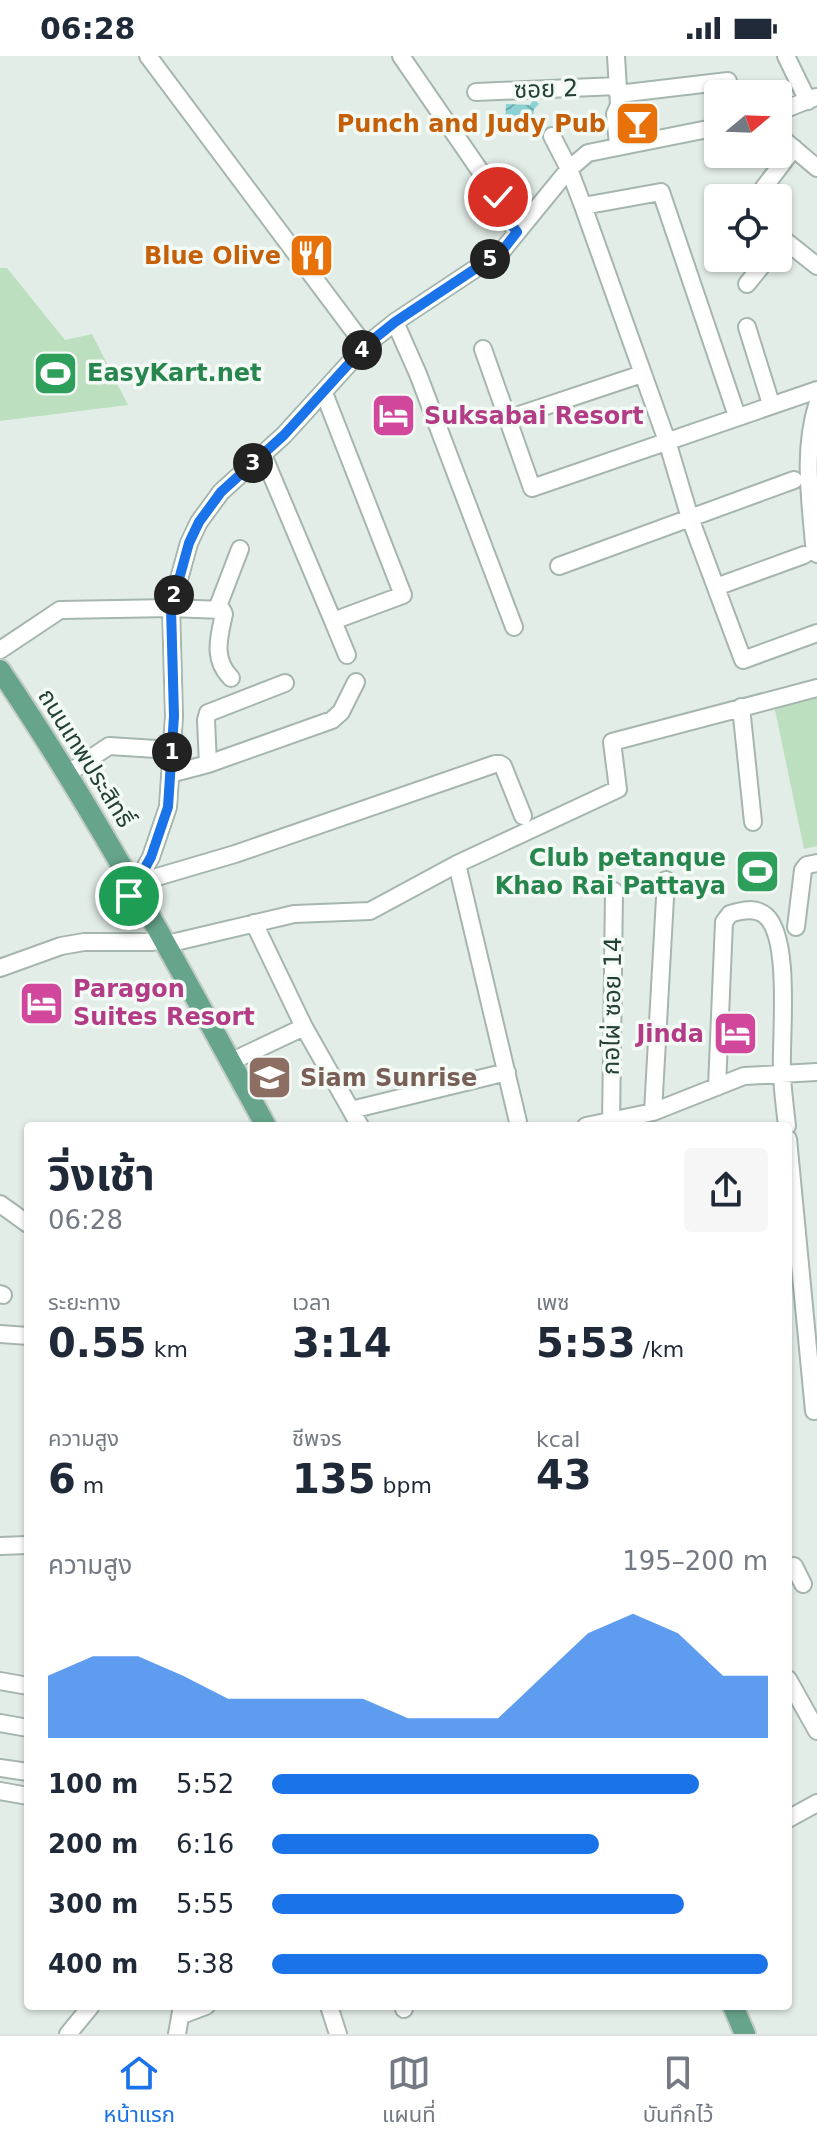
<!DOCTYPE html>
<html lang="th">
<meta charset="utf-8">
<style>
:root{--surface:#fff;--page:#f6f6f7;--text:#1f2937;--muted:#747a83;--line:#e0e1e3;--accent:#1a73e8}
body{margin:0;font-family:"DejaVu Sans","Noto Sans Thai",sans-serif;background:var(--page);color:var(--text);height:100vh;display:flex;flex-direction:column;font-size:30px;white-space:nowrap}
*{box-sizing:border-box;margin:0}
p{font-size:26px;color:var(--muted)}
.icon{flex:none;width:44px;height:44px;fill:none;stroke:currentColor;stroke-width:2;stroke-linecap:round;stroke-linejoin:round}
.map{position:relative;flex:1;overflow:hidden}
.panel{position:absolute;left:24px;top:1066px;width:768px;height:888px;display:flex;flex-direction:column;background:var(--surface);border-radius:8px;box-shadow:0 2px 6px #0004}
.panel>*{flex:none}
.needle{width:52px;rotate:71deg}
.controls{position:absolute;left:704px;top:24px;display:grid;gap:16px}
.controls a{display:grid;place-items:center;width:88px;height:88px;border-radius:8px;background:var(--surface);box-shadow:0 2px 6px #0004;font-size:40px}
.pin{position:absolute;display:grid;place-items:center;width:68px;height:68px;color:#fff;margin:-34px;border:4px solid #fff;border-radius:50%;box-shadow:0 2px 8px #0007}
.km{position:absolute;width:40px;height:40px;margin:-20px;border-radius:50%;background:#222;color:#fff;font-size:22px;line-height:40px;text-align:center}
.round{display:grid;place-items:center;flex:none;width:84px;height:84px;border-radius:8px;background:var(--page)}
.overview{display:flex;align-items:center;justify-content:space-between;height:136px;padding:0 24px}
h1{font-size:44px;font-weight:700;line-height:60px}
.figures{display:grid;grid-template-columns:repeat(3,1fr);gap:12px;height:136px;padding:8px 24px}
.figures div{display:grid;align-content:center}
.figures b{font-size:40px;font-weight:700}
.figures small{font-size:22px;font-weight:400}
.figures p{font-size:22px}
.chart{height:224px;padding:16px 24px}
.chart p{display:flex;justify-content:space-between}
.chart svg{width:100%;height:144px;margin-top:8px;fill:var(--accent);opacity:.7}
ul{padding:0 24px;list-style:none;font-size:26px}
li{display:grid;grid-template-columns:128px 96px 1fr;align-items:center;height:60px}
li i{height:20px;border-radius:10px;background:var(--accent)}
.status{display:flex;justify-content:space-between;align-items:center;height:56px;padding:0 40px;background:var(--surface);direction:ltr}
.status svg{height:22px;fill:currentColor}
.menu{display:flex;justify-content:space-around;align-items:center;height:112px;border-top:2px solid var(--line);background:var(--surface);font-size:22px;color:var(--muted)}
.menu a{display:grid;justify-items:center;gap:4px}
.menu .active{color:var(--accent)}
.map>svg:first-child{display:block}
</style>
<div class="status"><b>06:28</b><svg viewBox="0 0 49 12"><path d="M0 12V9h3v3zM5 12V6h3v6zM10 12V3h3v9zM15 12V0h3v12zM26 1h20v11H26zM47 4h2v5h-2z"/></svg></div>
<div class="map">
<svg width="817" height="1978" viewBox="0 0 817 1978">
<defs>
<pattern id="water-waves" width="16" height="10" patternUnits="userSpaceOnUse" patternTransform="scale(2)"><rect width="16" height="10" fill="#8ad2d4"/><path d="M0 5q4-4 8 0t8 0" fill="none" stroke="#70acad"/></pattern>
</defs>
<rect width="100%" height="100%" fill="#e3ede7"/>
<path fill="#bcdfc0" d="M0,212h7l58,72 27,-6 36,71 -128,16z
M817,638v152l-13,3 -30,-144z"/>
<path fill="url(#water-waves)" d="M533,44l3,1 3,3 -5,5 -1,11 -28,2 1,-18 24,1z"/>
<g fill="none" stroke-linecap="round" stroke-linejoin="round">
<defs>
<path id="minor" d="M148,0l217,290
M401,0l97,141 5,16 14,19
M616,0l3,49 -4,9 3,31
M786,0l22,45
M476,36l141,-6
M618,38l110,-13
M778,56l38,-15
M778,79l39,33
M552,80l17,33 14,37 84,235 23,77 53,142 74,-27
M729,138l5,4
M756,142l38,-50
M583,150l78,-14 76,224
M778,179l39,31
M747,228l21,-26
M395,266l23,52 96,253
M747,271l24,77
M483,293l49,139 285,-98
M817,349c-14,46 -7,92 -3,139l3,10
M507,363l135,-45
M263,399l70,166 70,-26 -79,-202
M559,510l235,-86
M716,531l88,-32
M217,553l23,-60
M333,565l14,34
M0,594l60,-40 111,-2 51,2 2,4c-5,23 -12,45 7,64
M741,651l12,115
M208,708l-2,-44 2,-7 77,-30
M67,718l42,-28 63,4
M170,718l38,-10 124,-44 9,-8 15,-30
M457,808l62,262
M140,822l17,-1 78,-23 260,-90h5l3,2 20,50
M135,830l16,-29 17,-50 6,-91 -3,-108 18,-65 10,-21 22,-30 63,-57 81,-89 30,-24 107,-71 67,-82 19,-16 130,-26
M254,867l50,104 56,99
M796,871l7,-57 4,-5 10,-2
M167,888l127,-30 76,-3 87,-47 161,-75 -6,-47 205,-54
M0,912l61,-22 23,-4h69
M230,1006l74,-35
M717,1031l7,-165 6,-8c12,-4 26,-7 36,2 26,24 14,125 16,160 1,17 3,33 5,50
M351,1054l156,-38
M653,1056l13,-232
M586,1070l67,-14 91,-36 73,-4
M611,1070l3,-235
M788,1083l26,272
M0,1148l28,20
M0,1238l3,1
M0,1278l28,2
M0,1490l28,-1
M788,1514l6,-4 9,18
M788,1623l29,52
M0,1625l28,5
M0,1667l28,5
M0,1712l28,4
M0,1735l28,5
M788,1763l29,-16
M329,1950l9,28
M403,1950l1,3
M182,1959l24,-9
M68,1978l23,-28
M177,1978l5,-28"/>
<path id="major" d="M0,614c99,146 181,302 266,456
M733,1950l12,28"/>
</defs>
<use href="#minor" stroke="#a5b6ae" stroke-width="20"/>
<use href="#major" stroke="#c1cac6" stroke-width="24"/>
<use href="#minor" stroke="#fff" stroke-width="16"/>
<use href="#major" stroke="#67a48c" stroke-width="20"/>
</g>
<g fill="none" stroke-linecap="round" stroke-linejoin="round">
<defs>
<path id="route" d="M129,840l-3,-4 9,-6 16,-29 17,-50 6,-91 -3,-108 18,-65 10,-21 22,-30 63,-57 81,-89 30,-24 107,-71 15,-19 -14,-19 -5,-16"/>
</defs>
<use href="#route" stroke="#fff" stroke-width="16"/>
<use href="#route" stroke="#1a73e8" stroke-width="10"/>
</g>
<defs>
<symbol id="bar-square" viewBox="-11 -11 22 22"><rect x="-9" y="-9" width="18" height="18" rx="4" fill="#e8710a" stroke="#f4faf6"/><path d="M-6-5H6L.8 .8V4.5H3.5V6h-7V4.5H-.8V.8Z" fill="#fff"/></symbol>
<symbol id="restaurant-square" viewBox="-11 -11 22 22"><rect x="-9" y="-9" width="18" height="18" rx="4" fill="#e8710a" stroke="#f4faf6"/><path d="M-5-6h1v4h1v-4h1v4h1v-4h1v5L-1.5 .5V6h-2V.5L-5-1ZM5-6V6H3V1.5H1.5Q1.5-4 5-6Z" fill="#fff"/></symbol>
<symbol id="stadium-square" viewBox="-11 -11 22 22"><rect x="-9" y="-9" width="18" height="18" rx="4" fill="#2e9e5b" stroke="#f4faf6"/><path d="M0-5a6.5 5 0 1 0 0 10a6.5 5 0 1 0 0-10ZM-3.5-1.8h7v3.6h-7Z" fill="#fff"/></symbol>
<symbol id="hotel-square" viewBox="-11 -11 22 22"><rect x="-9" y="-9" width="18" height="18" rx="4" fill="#d1479c" stroke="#f4faf6"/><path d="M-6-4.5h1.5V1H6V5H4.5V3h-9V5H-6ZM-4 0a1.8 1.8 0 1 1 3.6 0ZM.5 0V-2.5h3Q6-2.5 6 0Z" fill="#fff"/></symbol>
<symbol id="school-square" viewBox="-11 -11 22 22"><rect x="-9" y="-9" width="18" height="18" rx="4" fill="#8d6e63" stroke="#f4faf6"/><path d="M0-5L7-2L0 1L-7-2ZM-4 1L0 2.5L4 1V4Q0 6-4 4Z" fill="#fff"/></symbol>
</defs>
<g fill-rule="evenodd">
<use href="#bar-square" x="612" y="42" width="51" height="51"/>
<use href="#restaurant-square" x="286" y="174" width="51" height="51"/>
<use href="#stadium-square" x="30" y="292" width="51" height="51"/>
<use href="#hotel-square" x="368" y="334" width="51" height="51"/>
<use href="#stadium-square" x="732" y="790" width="51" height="51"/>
<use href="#hotel-square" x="16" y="922" width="51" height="51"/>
<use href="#hotel-square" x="710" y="952" width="51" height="51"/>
<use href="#school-square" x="244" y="996" width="51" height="51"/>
</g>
<g text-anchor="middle" stroke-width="7" stroke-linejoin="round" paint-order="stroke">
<g font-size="24" fill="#224034" stroke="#f4faf6">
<text transform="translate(546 33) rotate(-2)" y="8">ซอย 2</text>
<text transform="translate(86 702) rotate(58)" y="8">ถนนเทพประสิทธิ์</text>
<text transform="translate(612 950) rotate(-89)" y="8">กอไผ่ ซอย 14</text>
</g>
<g font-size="24" font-weight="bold" fill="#c56008" stroke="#f4faf6" text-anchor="end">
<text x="606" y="76">Punch and Judy Pub</text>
<text x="281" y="208">Blue Olive</text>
</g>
<g font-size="24" font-weight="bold" fill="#27864d" stroke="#f4faf6" text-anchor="start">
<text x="87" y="325">EasyKart.net</text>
<text x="726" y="810" text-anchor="end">Club petanque<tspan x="726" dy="28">Khao Rai Pattaya</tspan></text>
</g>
<g font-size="24" font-weight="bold" fill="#b23c85" stroke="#f4faf6" text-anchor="start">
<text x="424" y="368">Suksabai Resort</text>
<text x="73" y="941">Paragon<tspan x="73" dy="28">Suites Resort</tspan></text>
<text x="704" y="986" text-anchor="end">Jinda</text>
</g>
<g font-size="24" font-weight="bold" fill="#785e54" stroke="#f4faf6" text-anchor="start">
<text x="300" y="1030">Siam Sunrise</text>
</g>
</g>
</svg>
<div class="controls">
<a><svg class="needle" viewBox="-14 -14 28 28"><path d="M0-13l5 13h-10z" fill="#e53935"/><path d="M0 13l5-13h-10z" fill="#747a83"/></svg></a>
<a><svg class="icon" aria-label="locate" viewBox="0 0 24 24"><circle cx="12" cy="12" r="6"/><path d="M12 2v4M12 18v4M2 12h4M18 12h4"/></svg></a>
</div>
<div class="pin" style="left:129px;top:840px;background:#1e9e55"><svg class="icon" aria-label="arrive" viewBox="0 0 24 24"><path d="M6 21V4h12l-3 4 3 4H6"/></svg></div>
<div class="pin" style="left:498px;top:141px;background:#d93025"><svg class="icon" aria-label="check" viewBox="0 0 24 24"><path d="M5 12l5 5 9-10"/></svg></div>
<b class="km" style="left:172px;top:696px">1</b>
<b class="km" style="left:174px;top:539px">2</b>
<b class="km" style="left:253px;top:407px">3</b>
<b class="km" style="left:362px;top:294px">4</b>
<b class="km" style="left:490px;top:203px">5</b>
<section class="panel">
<div class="overview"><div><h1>วิ่งเช้า</h1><p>06:28</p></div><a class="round"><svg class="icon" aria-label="share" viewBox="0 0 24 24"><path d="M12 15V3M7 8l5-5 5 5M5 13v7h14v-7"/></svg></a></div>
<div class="figures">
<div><p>ระยะทาง</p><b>0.55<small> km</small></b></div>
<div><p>เวลา</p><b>3:14</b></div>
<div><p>เพซ</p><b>5:53<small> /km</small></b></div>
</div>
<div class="figures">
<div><p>ความสูง</p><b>6<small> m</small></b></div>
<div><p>ชีพจร</p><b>135<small> bpm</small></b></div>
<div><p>kcal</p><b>43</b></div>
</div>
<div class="chart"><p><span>ความสูง</span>195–200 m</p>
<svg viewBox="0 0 160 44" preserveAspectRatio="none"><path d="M0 44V25L10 19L20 19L30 25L40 32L50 32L60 32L70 32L80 38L90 38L100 38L110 25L120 12L130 6L140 12L150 25L160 25V44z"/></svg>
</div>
<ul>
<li><b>100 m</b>5:52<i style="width:86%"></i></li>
<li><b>200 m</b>6:16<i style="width:66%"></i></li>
<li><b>300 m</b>5:55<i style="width:83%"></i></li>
<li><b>400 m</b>5:38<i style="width:100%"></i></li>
</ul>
</section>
</div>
<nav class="menu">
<a class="active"><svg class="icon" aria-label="home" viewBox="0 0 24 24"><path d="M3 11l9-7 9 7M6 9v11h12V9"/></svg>หน้าแรก</a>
<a><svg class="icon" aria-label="map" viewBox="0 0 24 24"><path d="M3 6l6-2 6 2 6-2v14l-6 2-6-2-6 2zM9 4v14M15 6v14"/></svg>แผนที่</a>
<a><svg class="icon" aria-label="saved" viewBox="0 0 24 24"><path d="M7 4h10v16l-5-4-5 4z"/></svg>บันทึกไว้</a>
</nav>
